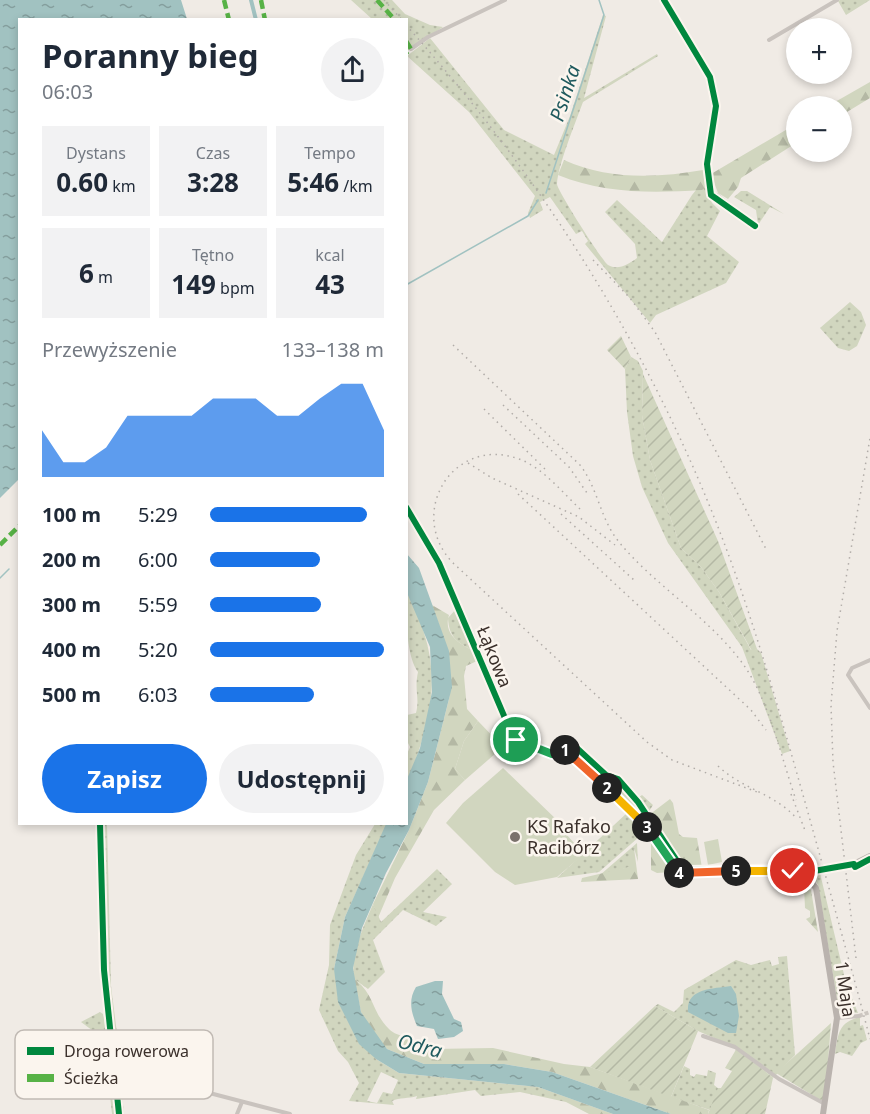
<!DOCTYPE html>
<html lang="pl">
<meta charset="utf-8">
<style>
:root{--surface:#fff;--page:#f2f2f3;--text:#1f2937;--muted:#747a83;--accent:#1a73e8}
body{margin:0;font-family:"Noto Sans",sans-serif;background:var(--page);color:var(--text);height:100vh;display:flex;flex-direction:column;font-size:22px;white-space:nowrap}
*{box-sizing:border-box;margin:0}
p{font-size:20px;color:var(--muted)}
.icon{flex:none;width:33px;height:33px;fill:none;stroke:currentColor;stroke-width:2;stroke-linecap:round;stroke-linejoin:round}
.map{position:relative;flex:1;overflow:hidden}
.sheet{position:absolute;left:18px;top:18px;width:390px;height:807px;display:flex;flex-direction:column;background:var(--surface);border-radius:0px;box-shadow:0 3px 9px #0003}
.sheet>*{flex:none}
.buttons{position:absolute;left:786px;top:18px;display:grid;gap:12px}
.buttons a{display:grid;place-items:center;width:66px;height:66px;border-radius:50%;background:var(--surface);box-shadow:0 3px 9px #0003;font-size:30px}
.pin{position:absolute;display:grid;place-items:center;width:51px;height:51px;color:#fff;margin:-26px;border:3px solid #fff;border-radius:50%;box-shadow:0 2px 6px #0007}
.km{position:absolute;width:30px;height:30px;margin:-15px;border-radius:50%;background:#222;color:#fff;font-size:16px;line-height:30px;text-align:center}
.round{display:grid;place-items:center;flex:none;width:63px;height:63px;border-radius:32px;background:var(--page)}
.overview{display:flex;align-items:center;justify-content:space-between;height:102px;padding:0 24px}
h1{font-size:33px;font-weight:700;line-height:45px}
.metrics{display:grid;grid-template-columns:repeat(3,1fr);gap:9px;height:102px;padding:6px 24px}
.metrics div{display:grid;align-content:center;border-radius:0px;background:var(--page);text-align:center}
.metrics b{font-size:26px;font-weight:700}
.metrics small{font-size:16px;font-weight:400}
.metrics p{font-size:16px}
.chart{height:168px;padding:12px 24px}
.chart p{display:flex;justify-content:space-between}
.chart svg{width:100%;height:108px;margin-top:6px;fill:var(--accent);opacity:.7}
.button{display:flex;gap:12px;margin-top:auto;padding:12px 24px}
.button a{flex:1;height:69px;border-radius:36px;background:var(--accent);color:#fff;font-size:24px;font-weight:700;line-height:69px;text-align:center}
.button a+a{background:var(--page);color:var(--text)}
ul{padding:0 24px;list-style:none;font-size:20px}
li{display:grid;grid-template-columns:96px 72px 1fr;align-items:center;height:45px}
li i{height:15px;border-radius:8px;background:var(--accent)}
.map>svg:first-child{display:block}
</style>
<div class="map">
<svg width="870" height="1114" viewBox="0 0 870 1114">
<defs>
<pattern id="grass-dots" width="8" height="8" patternUnits="userSpaceOnUse" patternTransform="scale(1.5)"><rect width="8" height="8" fill="#d1d6bf"/><path d="M2 2h.1M6 6h.1" fill="none" stroke="#b4b8a4" stroke-width="1.8" stroke-linecap="round"/></pattern>
<pattern id="forest-firs" width="22" height="20" patternUnits="userSpaceOnUse" patternTransform="scale(1.5)"><rect width="22" height="20" fill="#d1d6bf"/><path d="M5 1l3.5 6h-7zM16 11l3.5 6h-7z" fill="#b4b8a4"/></pattern>
<pattern id="garden-furrows" width="10" height="10" patternUnits="userSpaceOnUse" patternTransform="scale(1.5)"><rect width="10" height="10" fill="#d1d6bf"/><path d="M-1 1l2-2M0 10L10 0M9 11l2-2" fill="none" stroke="#b4b8a4"/></pattern>
<pattern id="water-ripples" width="26" height="14" patternUnits="userSpaceOnUse" patternTransform="scale(1.5)"><rect width="26" height="14" fill="#a1c2c1"/><path d="M2 4q2-2 4 0t4 0M15 11q2-2 4 0t4 0" fill="none" stroke="#849e9d"/></pattern>
</defs>
<rect width="100%" height="100%" fill="#f0ebe5"/>
<path fill="url(#grass-dots)" fill-rule="evenodd" d="M351,0h41l13,14 25,11 13,2 -36,24 -1,-31 -34,-1z
M870,0l-24,15 -8,-14 2,-1z
M603,15l3,1 -22,82 73,-44 1,2 -75,46c-8,22 -25,63 -26,82 0,6 45,77 51,81 10,6 21,-1 29,-7l-2,-14 -30,-32 12,-12 45,42 30,-47 4,-5 10,-3 6,16 8,8 -13,25 32,26 -13,21 -70,32 -6,8 -65,-79 3,-3 -6,-10 -6,3 -26,-37 -10,5 3,8 -13,8 -2,-5 7,-17 -66,-84 -62,-56 23,-18 74,92 50,25 16,-39z
M741,191h6l37,23 -14,-7 -12,18 -2,-15 -22,-13z
M850,302l11,10 5,13 -9,21 -8,5 -11,-3 -18,-20z
M631,357l7,4 5,10 -1,44 8,45 31,88 20,19 18,25 32,58 6,-1 4,4 29,98 -8,3 -40,-107 -74,-104 -26,-56 -9,-31 -6,-44 -2,-43z
M407,593c37,70 29,117 0,189v-28l3,-7 -3,-6v-26l9,-2c4,-15 -2,-23 2,-41 -13,-19 -11,-56 -11,-79z
M456,609l18,42c-16,-8 -25,-13 -26,-33z
M574,747l27,25 -3,3 3,-3 3,3 -5,4 -30,-27z
M619,780l19,18 4,-3 11,10 -5,8c12,17 25,45 42,56l-11,-1 -26,-38 -30,-30 -10,-16z
M628,812l19,18 -48,42 -42,6z
M101,824h6l4,162 8,63 -7,-5 -7,-74z
M375,824h12l-42,93 -11,52 42,90 23,14 139,14 28,10v5l-46,-10 -39,4 -6,-6 -59,9 1,-3c-9,3 -17,1 -25,5l2,4 -45,-4 10,-18 -11,-21 -10,-11 -19,-41 10,-45 1,-40 26,-70zM381,1072l17,8 -6,14 -9,-2 -6,11 -10,-2z
M637,843l1,19 -4,-14 -4,19 -30,8z
M437,869l15,15 -29,28 24,5 -11,9 -33,-16 -30,30 12,32 -17,17 -14,-10c-4,-25 10,-53 19,-75l8,18z
M811,873h9l26,110 12,30 -19,-2 -21,-126z
M787,956l8,99 -22,23 -36,-30 -39,-17 -43,-25 3,-2 16,8 9,-9 1,-13 52,-30 15,5 19,-5 2,6 7,-2 -1,-7z
M100,1012l3,2 5,28 -27,-20z
M860,1017v9l3,-1 4,15 -6,3 -9,13 -12,-4 -5,2c3,-21 4,-32 25,-37z
M99,1040l13,8 6,66h-6l-7,-64z
M113,1049l5,4 6,61h-4z
M684,1066l6,3v6l4,2 2,-3 11,2 1,-6 8,3 -2,12 5,4 -9,21 -39,-13z"/>
<path fill="url(#forest-firs)" d="M870,82v16l-28,17v-9h-14z
M796,124v19l-55,35 -3,9 -10,12 -10,-6 -7,-19z
M564,160c44,20 93,18 139,10l3,17 -4,3c-49,3 -98,4 -144,-15z
M432,605l17,10c-6,19 10,29 25,36l3,10 -11,5 -2,10 3,33 11,12 -14,20 -9,28 10,11 -31,30 -39,68 -17,40 -5,-14 36,-74 19,-48 21,-83c6,-33 -6,-63 -17,-94z
M670,799l3,4 6,31 4,3 14,1 5,30c-23,1 -24,-12 -35,-28 -6,-9 -12,-17 -18,-25z
M655,840l16,32 -14,1 -6,-3v-26z
M634,848l4,31 -57,3 1,-4 47,-11 -1,-6z
M804,886l7,4 7,42 -12,-13 4,-2v-6l-5,-3z
M354,979c21,15 17,32 35,50 10,10 21,4 32,18l11,2 61,-1 71,16 26,3 119,43 -1,4h-37l-119,-42 -48,-8h-80l-37,-15 -16,-18 -10,-19z
M566,1097l47,17h-24l-23,-12z"/>
<path fill="url(#garden-furrows)" d="M621,336l10,21 -6,12 -18,-19z
M643,374l75,167 39,108 -5,2 -33,-59 -18,-25 -20,-19 -31,-88 -8,-45z
M655,1006l43,25 -27,66 -81,-30z
M831,1023l-6,76 -3,2 -46,-28z
M737,1048l36,30 -8,36h-57l10,-26h3l11,-17 -7,-3z"/>
<path fill="#d1d6bf" d="M478,721l25,26 -38,33 -10,-11 9,-28z
M503,768l56,54 -2,2 27,30 -27,23 -42,8 -20,-13 -49,-49 17,-20z
M718,839l4,23 -14,3 -4,-23z"/>
<path fill="url(#water-ripples)" d="M0,0h181l6,19 -167,1v458l-20,20z
M407,554l12,14 30,83 3,36 -24,95 -19,48 -23,43 -24,55 -9,40 8,44 26,37 37,15h80l48,8 119,42h-58l-75,-27 -139,-14 -23,-14 -17,-15 -21,-42 -4,-33 11,-52 41,-93h20l1,-45 13,-31 12,-56 -2,-45 -23,-54z
M435,981h8l-1,13 12,25 7,3 2,9 -9,6 -16,2 -4,-10 -17,-3c-6,-14 -9,-26 -1,-39z
M731,986l5,8 3,22 -3,17h-8l-40,-21c-2,-24 24,-23 43,-26z"/>
<g fill="none" stroke-linecap="round" stroke-linejoin="round">
<path stroke="#a1c2c1" stroke-width="1.5" d="M546,193l58,-178 -5,-15
M406,285l122,-69 10,-16
M0,578l9,-9"/>
<path stroke="#a1c2c1" stroke-width="4" d="M251,0l5,20"/>
<path stroke="#ccc6c0" stroke-width="4" stroke-dasharray="4 2" stroke-linecap="butt" d="M859,1016l11,-4"/>
<path stroke="#c9c3be" stroke-width="4" d="M664,0l46,77 6,29 -9,58 4,31
M769,40l68,-40
M411,49l17,-12 77,-37
M717,195l10,8 1,5
M714,198l41,28
M406,507l33,56 71,172 12,9 30,10 15,-15 39,36 9,20 -55,-49
M870,660l-18,8 -4,7 22,33
M615,795l38,39 26,39 128,-2
M837,1018l22,-2
M703,1036l32,11 44,32 46,25
M175,1084l115,30
M237,1114l5,-12"/>
<path stroke="#bab3ae" stroke-width="6" d="M823,1114l14,-96 -21,-130 -9,-11v-6l47,-7 16,-8"/>
<path stroke="#b1aca8" stroke-width="1.5" stroke-dasharray="1.5 4.5" stroke-linecap="butt" d="M384,0l18,20
M406,25c127,142 232,305 304,482 40,98 68,200 97,302 21,76 43,153 63,230
M593,260l37,38 25,34 112,219
M453,345l127,120c18,23 20,54 39,77 36,44 90,75 124,122 26,36 38,93 53,136
M503,405l66,62 18,26
M484,409l62,61
M468,463l24,15 87,39 36,28
M518,494l233,216 15,20
M580,509c-18,-17 -38,-42 -61,-50 -65,-24 -113,53 -67,103l195,180 25,18 85,32
M561,514l73,66
M718,766c24,23 58,28 79,53
M791,794l15,39
M856,958l-23,-196 -2,-57 6,-74 33,-193"/>
<path stroke="#57b246" stroke-width="4.5" stroke-dasharray="9 4.5" stroke-linecap="butt" d="M224,0l5,20
M261,0l4,20
M377,0l18,20
M406,41l5,8 -5,4
M0,545l20,-20
M117,1050l31,22 27,12"/>
<defs>
<path id="cycleway" d="M664,0l46,77 6,29 -9,58 4,31 44,31
M406,507l33,56 74,174 20,12 19,5 15,-15 39,36 12,4 20,23 39,59 12,9 124,-2 1,3 40,-7 1,3 15,-8
M100,824l4,146 15,144"/>
</defs>
<use href="#cycleway" stroke="#fbf5ee" stroke-width="10"/>
<use href="#cycleway" stroke="#00873e" stroke-width="6"/>
</g>
<g fill="none" stroke-linecap="round" stroke-linejoin="round">
<defs>
<path id="split-1" d="M516,740l36,14 8,-8 5,4"/>
<path id="split-2" d="M565,750l42,38"/>
<path id="split-3" d="M607,788l40,39"/>
<path id="split-4" d="M647,827l32,46"/>
<path id="split-5" d="M679,873l57,-2"/>
<path id="split-6" d="M736,871h57"/>
</defs>
<use href="#split-1" stroke="#fff" stroke-width="12"/>
<use href="#split-2" stroke="#fff" stroke-width="12"/>
<use href="#split-3" stroke="#fff" stroke-width="12"/>
<use href="#split-4" stroke="#fff" stroke-width="12"/>
<use href="#split-5" stroke="#fff" stroke-width="12"/>
<use href="#split-6" stroke="#fff" stroke-width="12"/>
<use href="#split-1" stroke="#22a559" stroke-width="8"/>
<use href="#split-2" stroke="#f0652b" stroke-width="8"/>
<use href="#split-3" stroke="#f5b400" stroke-width="8"/>
<use href="#split-4" stroke="#22a559" stroke-width="8"/>
<use href="#split-5" stroke="#f0652b" stroke-width="8"/>
<use href="#split-6" stroke="#f5b400" stroke-width="8"/>
</g>
<circle fill="#7a716c" stroke="#fbf5ee" stroke-width="2" cx="515" cy="837" r="6"/>
<g text-anchor="middle" stroke-width="5" stroke-linejoin="round" paint-order="stroke">
<g font-size="18" fill="#3b302b" stroke="#fbf5ee">
<text transform="translate(494 657) rotate(68)" y="6">Łąkowa</text>
<text transform="translate(845 989) rotate(82)" y="6">1 Maja</text>
</g>
<g font-size="18" fill="#3b302b" stroke="#fbf5ee" text-anchor="start">
<text x="527" y="833">KS Rafako<tspan x="527" dy="21">Racibórz</tspan></text>
</g>
<g font-size="20" font-style="italic" fill="#1f5a5e" stroke="#fbf5ee">
<text transform="translate(565 93) rotate(-72)" y="7">Psinka</text>
<text transform="translate(420 1046) rotate(14)" y="7">Odra</text>
</g>
</g>
<rect x="15" y="1030" width="198" height="69" rx="9" fill="#fbf5ee" stroke="#c1bab4" stroke-width="1.5"/>
<rect x="27" y="1047" width="27" height="8" fill="#00873e"/>
<rect x="27" y="1074" width="27" height="8" fill="#57b246"/>
<g font-size="16" fill="#3b302b">
<text x="64" y="1057">Droga rowerowa</text>
<text x="64" y="1084">Ścieżka</text>
</g>
</svg>
<div class="buttons">
<a>+</a>
<a>−</a>
</div>
<div class="pin" style="left:516px;top:740px;background:#1e9e55"><svg class="icon" aria-label="arrive" viewBox="0 0 24 24"><path d="M6 21V4h12l-3 4 3 4H6"/></svg></div>
<div class="pin" style="left:793px;top:871px;background:#d93025"><svg class="icon" aria-label="check" viewBox="0 0 24 24"><path d="M5 12l5 5 9-10"/></svg></div>
<b class="km" style="left:565px;top:750px">1</b>
<b class="km" style="left:607px;top:788px">2</b>
<b class="km" style="left:647px;top:827px">3</b>
<b class="km" style="left:679px;top:873px">4</b>
<b class="km" style="left:736px;top:871px">5</b>
<section class="sheet">
<div class="overview"><div><h1>Poranny bieg</h1><p>06:03</p></div><a class="round"><svg class="icon" aria-label="share" viewBox="0 0 24 24"><path d="M12 15V3M7 8l5-5 5 5M5 13v7h14v-7"/></svg></a></div>
<div class="metrics">
<div><p>Dystans</p><b>0.60<small> km</small></b></div>
<div><p>Czas</p><b>3:28</b></div>
<div><p>Tempo</p><b>5:46<small> /km</small></b></div>
</div>
<div class="metrics">
<div><b>6<small> m</small></b></div>
<div><p>Tętno</p><b>149<small> bpm</small></b></div>
<div><p>kcal</p><b>43</b></div>
</div>
<div class="chart"><p><span>Przewyższenie</span>133–138 m</p>
<svg viewBox="0 0 160 44" preserveAspectRatio="none"><path d="M0 44V25L10 38L20 38L30 32L40 19L50 19L60 19L70 19L80 12L90 12L100 12L110 19L120 19L130 12L140 6L150 6L160 25V44z"/></svg>
</div>
<ul>
<li><b>100 m</b>5:29<i style="width:90%"></i></li>
<li><b>200 m</b>6:00<i style="width:63%"></i></li>
<li><b>300 m</b>5:59<i style="width:64%"></i></li>
<li><b>400 m</b>5:20<i style="width:100%"></i></li>
<li><b>500 m</b>6:03<i style="width:60%"></i></li>
</ul>
<div class="button"><a>Zapisz</a><a>Udostępnij</a></div>
</section>
</div>
